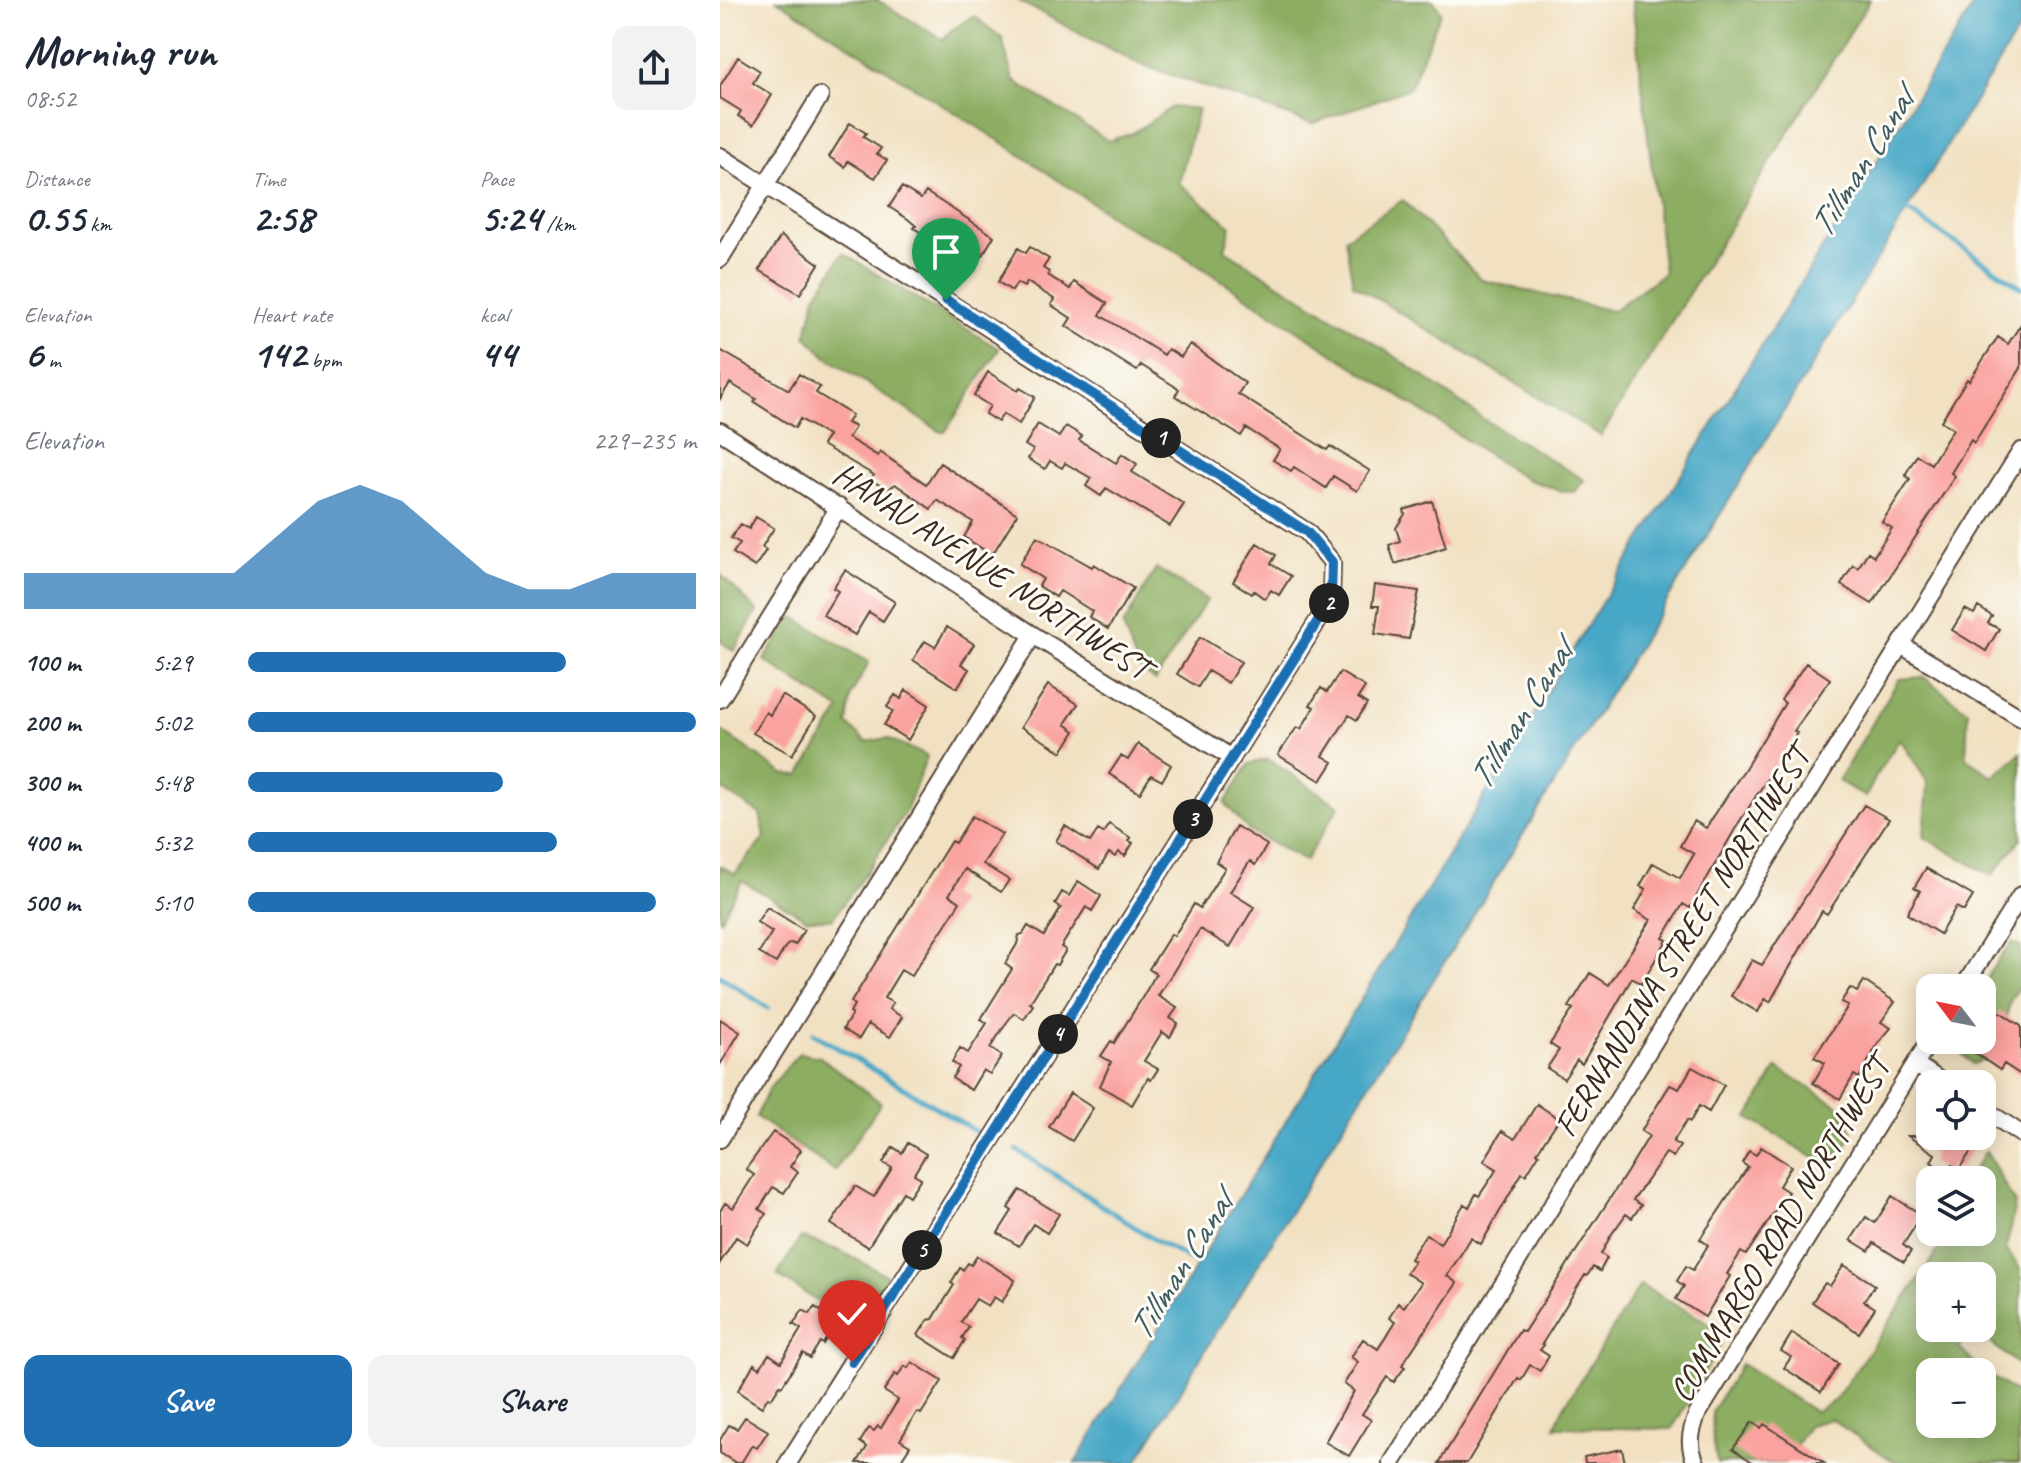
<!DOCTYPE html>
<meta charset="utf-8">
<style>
:root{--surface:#fff;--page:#f2f2f3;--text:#1f2937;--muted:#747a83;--accent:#1f6fb2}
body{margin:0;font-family:Caveat,sans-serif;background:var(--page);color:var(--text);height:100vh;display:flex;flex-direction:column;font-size:30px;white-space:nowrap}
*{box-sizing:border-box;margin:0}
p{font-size:26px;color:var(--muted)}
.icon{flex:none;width:44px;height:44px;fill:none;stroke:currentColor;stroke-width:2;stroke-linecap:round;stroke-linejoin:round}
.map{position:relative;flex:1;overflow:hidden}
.drawer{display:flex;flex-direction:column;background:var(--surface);width:720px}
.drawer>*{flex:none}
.needle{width:52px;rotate:302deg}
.buttons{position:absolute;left:1196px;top:974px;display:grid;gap:16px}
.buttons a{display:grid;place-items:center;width:80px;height:80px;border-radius:16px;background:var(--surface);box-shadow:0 4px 20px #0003;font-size:40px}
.pin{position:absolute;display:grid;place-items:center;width:68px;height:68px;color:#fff;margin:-82px -34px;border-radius:50% 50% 50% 0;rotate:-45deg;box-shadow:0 0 8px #0007}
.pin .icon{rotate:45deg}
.km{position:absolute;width:40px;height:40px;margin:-20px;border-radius:50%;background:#222;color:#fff;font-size:22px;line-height:40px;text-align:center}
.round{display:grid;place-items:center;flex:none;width:84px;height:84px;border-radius:16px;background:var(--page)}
.summary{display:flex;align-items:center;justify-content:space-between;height:136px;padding:0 24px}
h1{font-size:44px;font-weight:700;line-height:60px}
.stats{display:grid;grid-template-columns:repeat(3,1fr);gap:12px;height:136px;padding:8px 24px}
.stats div{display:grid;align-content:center}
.stats b{font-size:40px;font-weight:700}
.stats small{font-size:22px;font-weight:400}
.stats p{font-size:22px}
.chart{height:224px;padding:16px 24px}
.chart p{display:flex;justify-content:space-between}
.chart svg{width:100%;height:144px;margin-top:8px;fill:var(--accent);opacity:.7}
.cta{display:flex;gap:16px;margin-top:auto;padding:16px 24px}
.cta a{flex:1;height:92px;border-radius:16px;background:var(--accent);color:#fff;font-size:32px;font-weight:700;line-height:92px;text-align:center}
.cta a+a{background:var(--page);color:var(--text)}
ul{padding:0 24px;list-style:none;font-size:26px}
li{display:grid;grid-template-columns:128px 96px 1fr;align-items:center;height:60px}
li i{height:20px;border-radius:10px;background:var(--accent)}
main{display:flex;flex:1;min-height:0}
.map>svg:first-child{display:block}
</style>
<main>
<section class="drawer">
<div class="summary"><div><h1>Morning run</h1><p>08:52</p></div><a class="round"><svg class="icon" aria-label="share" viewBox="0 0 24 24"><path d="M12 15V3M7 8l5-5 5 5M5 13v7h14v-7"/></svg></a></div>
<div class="stats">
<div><p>Distance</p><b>0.55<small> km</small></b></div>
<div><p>Time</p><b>2:58</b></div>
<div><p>Pace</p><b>5:24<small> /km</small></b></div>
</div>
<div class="stats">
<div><p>Elevation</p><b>6<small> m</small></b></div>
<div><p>Heart rate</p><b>142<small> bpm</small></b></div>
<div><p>kcal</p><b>44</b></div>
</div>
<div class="chart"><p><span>Elevation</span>229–235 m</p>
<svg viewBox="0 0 160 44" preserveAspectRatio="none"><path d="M0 44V33L10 33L20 33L30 33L40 33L50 33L60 22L70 11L80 6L90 11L100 22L110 33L120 38L130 38L140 33L150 33L160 33V44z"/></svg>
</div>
<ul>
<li><b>100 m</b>5:29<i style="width:71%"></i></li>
<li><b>200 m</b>5:02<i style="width:100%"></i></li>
<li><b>300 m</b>5:48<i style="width:57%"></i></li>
<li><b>400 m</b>5:32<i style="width:69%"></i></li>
<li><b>500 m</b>5:10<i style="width:91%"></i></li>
</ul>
<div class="cta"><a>Save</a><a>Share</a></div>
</section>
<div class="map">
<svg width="1301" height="1463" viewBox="0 0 1301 1463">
<rect width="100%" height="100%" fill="#fdfcf7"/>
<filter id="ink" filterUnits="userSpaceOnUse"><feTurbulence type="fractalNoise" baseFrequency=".0125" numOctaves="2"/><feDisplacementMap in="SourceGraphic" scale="16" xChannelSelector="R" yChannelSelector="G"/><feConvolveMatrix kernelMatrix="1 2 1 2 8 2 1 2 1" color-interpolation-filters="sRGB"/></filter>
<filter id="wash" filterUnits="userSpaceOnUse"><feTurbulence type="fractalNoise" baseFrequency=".006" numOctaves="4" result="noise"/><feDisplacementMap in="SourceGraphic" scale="32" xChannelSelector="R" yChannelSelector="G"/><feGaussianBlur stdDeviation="1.8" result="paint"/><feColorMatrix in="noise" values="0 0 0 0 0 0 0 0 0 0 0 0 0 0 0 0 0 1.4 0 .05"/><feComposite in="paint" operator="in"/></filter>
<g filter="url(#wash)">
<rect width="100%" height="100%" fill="#f1e1c2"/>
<path fill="#8cad62" stroke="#646c40" stroke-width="2" fill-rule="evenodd" d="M57,0h100l67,40 6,-9 24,-15 28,22 11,42 96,61 24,-8 39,-26 26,2 -19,74 52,43 -6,24 168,105 89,63 102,62 -9,12 -13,-1 -36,-12 -356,-232 -41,-19 -123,-83z
M297,0h416l8,12 -31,76 -98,36 -175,-61z
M912,0h238l-269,436 -248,-152 -8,-46 58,-38 79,80 130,31 52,-38z
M123,253l156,96 -54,83h-4l-113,-74 -22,-22 10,-40z
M436,568l51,32 -52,81 -17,-14 -15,-41z
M0,574l37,37 -23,40 -14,-10z
M72,616l77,46 -18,33 -4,29 19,18 21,-4 40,18 -20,53 -43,67 -32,43h-25l-65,-38 -22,40v-55l15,8 30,-37 -5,-23 -40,-26v-58l64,44 16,1 40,-65 -76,-50z
M1204,677l44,34 -2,46 27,20 28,-24v86l-29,37 -68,-39 4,-54 -28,-44 -22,33 -12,25 -28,-16 61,-102z
M548,759l71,47 -34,55 -56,-30 -24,-28 24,-39z
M1292,942l9,5v38l-10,14 -15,56 -23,9 -19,-18 3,-6h25v-50l10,-21z
M79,1053l21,4 61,46 -46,68 -79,-54 12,-27z
M1057,1068l62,38 14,27 -10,17 -20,13 -75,-45z
M1266,1151l29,53 -9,45 15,21v97l-34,-27 -20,-7 -8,15 22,22 36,23 2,70h-123l-65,-44 -22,6 -24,38h-67l-5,-18 -1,-34 29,-47 74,48 20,-12 112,-162 1,-6h34v-52h-15zM1210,1276h52v52h-52zM1210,1372h52v52h-52z
M81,1237l39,14 48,25 -32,50 -79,-51z
M920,1285l76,42 5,17 -49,85 -117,-2 7,-17z"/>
<path fill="#47a7c6" stroke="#416872" stroke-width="2" d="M1257,0h44v26l-885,1437h-61l312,-506 202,-334z"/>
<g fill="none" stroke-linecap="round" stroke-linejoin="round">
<path stroke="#47a7c6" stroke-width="5" d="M1184,206l4,5 113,76
M0,976l48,32
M93,1033l162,98
M297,1150l139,91 46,25"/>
</g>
<g id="blocks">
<path fill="#faa29f" d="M18,57l22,14 -7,12 19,12 -19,30 -15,-9 3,-5 -21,-13v-12z
M130,123l16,10 -3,4 18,11 -4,6 10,6 -12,18 -27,-17 -3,6 -16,-10z
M182,187l19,12 5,-7 68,44 -18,30 -14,-9 2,-4 -31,-20 -4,5 -15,-10 2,-2 -8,-7 -19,-12z
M61,236l38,28 -19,30 -41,-24z
M310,247l19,12 -6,9 6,4 -1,3 22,14 4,-7 33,21 -7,12 64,40 4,-6 13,8 9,-13 55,39 -7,11 89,56 3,-4 40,25 -13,20 -24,-15 -7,12 -32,-21 -3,4 -18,-11 7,-11 -34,-21 -5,8 -66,-40 4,-7 -38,-24 -4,6 -71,-45 5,-8 -20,-13 3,-6 -27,-17 -3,5 -7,-4 -5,8 -14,-9 20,-34 8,5z
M1301,324v44l-47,75 -3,-3 -20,33 4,3 -83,128 -31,-19 12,-20 5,3 10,-16 6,4 18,-28 -10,-6 28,-43 -5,-4 12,-20 14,9 22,-35 -12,-8 26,-42 2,2 29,-44 10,7z
M0,350l69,40 10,-16 21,13 -4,6 36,22 -5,8 8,4 -7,11 30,18 2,-4 46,32 14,-21 77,51 -25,41 -28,-18 9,-15 -36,-22 -6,9 -36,-25 -7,6 -17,-10 3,-5 -52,-30 6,-9 -28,-17 -5,9 -41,-26 2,-3 -26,-16 -10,16z
M268,372l30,19 2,-3 15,9 -16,27 -16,-10 -5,8 -13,-8 5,-8 -16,-10z
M318,424l21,13 7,-11 16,10 -3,4 37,23 6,-9 15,10 -5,8 52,32 -14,22 -64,-38 -5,8 -15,-10 5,-8 -26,-15 -3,5 -12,-7 -5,8 -17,-10 5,-9 -8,-5z
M712,501l14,46 -51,17 -6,-19 11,-4 -4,-13 9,-14 -1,-4z
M36,517l18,11 -12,19 4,3 -11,17 -22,-14 7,-10 -9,-5 10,-14 8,5z
M317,536l55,31 2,-3 39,24 -25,41 -19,-12 3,-6 -32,-20 -4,6 -17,-11 4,-7 -23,-15z
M537,543l19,12 -5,9 20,12 -12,19 -8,-5 -6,9 -11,-8 -2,3 -19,-12z
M125,570l50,32 -12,19 -14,-9 -14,23 -32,-20 15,-24 -5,-3z
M655,585l44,6 -10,48 -34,-5 4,-28h-7z
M1258,607l14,9 -4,7 11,6 -13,22 -34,-21 13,-21 9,5z
M227,627l27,17 -13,20 8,5 -12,19 -44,-28 12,-19 10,6z
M480,637l41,25 -13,21 -20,-12 -10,16 -21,-13z
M1086,663l24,16 -36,52 3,2 -59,91 -48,84 -7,-4 -20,34 4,2 -26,44 -9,-6 -50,86 -5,-4 -13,19 -17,-11 12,-18 -9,-6 23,-35 -4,-2 21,-34 19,12 42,-65 -17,-10 12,-21 -6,-3 13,-23 27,15 14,-24 -14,-8 14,-25 12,7 40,-61 39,-64 -4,-3z
M620,672l25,15 -7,11 9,6 -10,16 -8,-5 -26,41 10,6 -12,19 -43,-26 19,-28 4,2 13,-22 -4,-2 11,-17 6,4z
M328,685l30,19 -13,20 10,7 -13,21 -41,-25z
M186,690l23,15 -21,35 -24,-15 9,-14 -6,-4 8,-12 6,4z
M62,695l34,21 -24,39 -39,-22 13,-21 4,3z
M418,744l33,21 -9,16 -11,-6 -11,18 -31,-19 12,-18 7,4z
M1144,805l25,14 -62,95 -5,-3 -52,91 -5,-3 -7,13 -27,-16 21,-36 10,5z
M252,816l30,18 -19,30 26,16 -8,12 -36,-23 -16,26 11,7 -16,25 -33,49 -10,-6 -17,28 9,5 -4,6 13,8 -12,20 -22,-13 -9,15 -16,-10 9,-15 -2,-2 4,-7 -3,-3 100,-161 4,2z
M389,824l22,14 -2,3 4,2 -8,13 -6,-4 -4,5 -6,-4 -10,16 -43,-28 9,-15 25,16 8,-12 5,3z
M516,826l31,19 -12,20 -5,-4 -20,31 24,15 -24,40 -30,-18 -42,67 19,12 -7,10 8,5 -8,14 -8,-5 -18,29 14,8 -7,11 -3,-2 -16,27 -32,-19 11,-24 -10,-6 10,-15 3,2 25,-40 17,-29 -7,-5 22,-35 3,2 20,-32 6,4 25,-40 -9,-6z
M1206,868l47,28 -9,15 -8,-4 -16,27 -33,-20 13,-23 -6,-3z
M358,881l23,15 -9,15 -6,-4 -25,40 5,3 -9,15 -3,-1 -24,39 3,2 -9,14 -10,-6 -7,9 -17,26 12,8 -12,18 -7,-4 -12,20 -19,-12 7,-11 -7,-5 8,-14 8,5 19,-30 -6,-4 31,-50 -7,-5 12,-20 2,-9 4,-1 5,-8 16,10 17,-28 -6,-4 7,-12 7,4z
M47,907l37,23 -9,15 -4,-2 -5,3 -10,17 -17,-10 13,-21 -15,-10z
M1144,981l31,21 -14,20 10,6 -12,14 -20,36 -5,-3 -14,24 -27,-16 12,-20 -11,-6 34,-51 -7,-4 9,-14 7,4z
M1279,1011l22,15v49l-17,-11 -4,6 -27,-18z
M0,1019l20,13 -20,33z
M972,1067l32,18 -15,27 -10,-6 -9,16 -3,-2 -14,22 7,4 -7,11 -7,-4 -33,47 8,5 -9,13 -6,-4 -15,21 -10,19 6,4 -7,13 -7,-4 -6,9 -2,-1 -43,69 2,1 -4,5 9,6 -9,15 -10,-6 -9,15 -3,-2 -51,85h-28l81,-133 4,2 103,-160 22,-36 -8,-5 29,-46 9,4z
M350,1093l23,15 -21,33 -23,-14z
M817,1104l22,15 -22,33 2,2 -13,21 -4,-2 -41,71 -10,-6 -24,38 10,7 -55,82 3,2 -11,15 -7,-5 -25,37 9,6 -22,36 -24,-14 29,-51 -10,-7 14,-22 -7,-5 12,-18 15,10 17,-27 -6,-4 9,-15 6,4 17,-24 -15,-10 8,-12 -4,-2 16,-25 14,10 24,-40 5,3 7,-13 3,2 18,-27 -13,-8 18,-30 13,8z
M53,1132l28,18 -11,17 8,5 -14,21 -11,-6 -14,22 7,5 -19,30 -11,-7 -16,26v-52l5,-8 8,5 21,-33 -8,-6z
M1188,1136h49l17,11 -15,22 -7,-4 -5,8 -16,-11 4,-8z
M188,1143l18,11 -12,20 7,4 -12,18 -6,-4 -35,55 -37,-23 24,-38 19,11 18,-29 -9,-5 10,-16 9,6z
M1041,1147l30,19 -12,20 9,6 -42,63 -5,-3 -14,22 3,2 -25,41 -29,-18 8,-13 -7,-5 9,-15 7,4 15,-25 -8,-6 48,-72 -6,-4 7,-12 7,4z
M300,1190l39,24 -12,19 -14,-9 -14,22 -21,-13 14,-22 -4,-3z
M1172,1196l30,19 -19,30 8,6 -7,11 -30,-19 -5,8 -18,-11 15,-23 9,6z
M257,1256l38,24 -13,22 -8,-5 -6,9 -12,-7 -15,23 8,5 -7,11 3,2 -11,18 -36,-23 10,-15 5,-1 21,-34 -3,-2 9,-15 3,2 5,-7 3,2z
M1124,1265l31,20 -11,16 11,7 -16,25 -47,-31 13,-19 5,3z
M95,1307l19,13 -4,7 2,2 -9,15 -3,-2 -10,16 -7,-5 -21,33 -2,-1 -9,14 -3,-2 -6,10 -19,-12 -5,-5 16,-26 6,4 9,-14 12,8 20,-33 -8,-5 10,-14 7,4z
M1072,1333l47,31 -18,28 -37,-24 7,-11 -10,-6z
M192,1362l30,19 -21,33 -4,-2 -17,28 10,6 -11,17h-42l10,-16 -7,-5 9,-14 5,3 4,-5 3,2 17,-28 -14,-9 11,-17 3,2 6,-10 4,2z
M25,1417l23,14 -11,17 -5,-3 -11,18h-5l-16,-10v-13l9,-15 8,4z
M1032,1422l9,6 3,-4 60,39h-70l-21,-14z
M902,1449l3,14h-40l-1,-6z"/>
</g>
</g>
<g filter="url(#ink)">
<use href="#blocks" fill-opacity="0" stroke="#564537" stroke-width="2"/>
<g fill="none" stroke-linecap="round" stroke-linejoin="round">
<defs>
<path id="minor" d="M0,156l587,376 25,30 -1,38 -543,863
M0,259l100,-163
M0,431l313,204 199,123
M1181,645l120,73
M0,699l119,-192
M1243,988l58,-93
M1195,1064l30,20
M1262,1108l39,26
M0,1139l313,-504
M672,1463l629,-1012
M976,1463c-8,-18 -6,-30 1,-48l233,-375"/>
</defs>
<use href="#minor" stroke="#564537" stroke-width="20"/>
<use href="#minor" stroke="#fff" stroke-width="16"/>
</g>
</g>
<g fill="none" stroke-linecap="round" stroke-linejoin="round" filter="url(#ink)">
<defs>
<path id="route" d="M132,1362l479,-762 1,-38 -25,-30 -361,-232"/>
</defs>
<use href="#route" stroke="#fff" stroke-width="16"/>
<use href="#route" stroke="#1f6fb2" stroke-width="10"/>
</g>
<g text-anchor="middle" stroke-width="6" stroke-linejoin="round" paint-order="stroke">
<g font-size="34" fill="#3b2a1e" stroke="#fdfcf7">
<text transform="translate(272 570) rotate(33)" y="12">HANAU AVENUE NORTHWEST</text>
<text transform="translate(961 941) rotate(-58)" y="12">FERNANDINA STREET NORTHWEST</text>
<text transform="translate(1059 1229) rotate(-59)" y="12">COMMARGO ROAD NORTHWEST</text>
</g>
<g font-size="36" font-style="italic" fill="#405c61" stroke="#fdfcf7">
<text transform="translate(1140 163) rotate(-58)" y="13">Tillman Canal</text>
<text transform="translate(799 715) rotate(-58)" y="13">Tillman Canal</text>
<text transform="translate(459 1266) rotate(-58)" y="13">Tillman Canal</text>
</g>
</g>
</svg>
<div class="buttons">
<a><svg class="needle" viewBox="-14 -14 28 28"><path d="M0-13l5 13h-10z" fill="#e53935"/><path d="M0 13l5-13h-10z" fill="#747a83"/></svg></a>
<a><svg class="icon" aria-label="locate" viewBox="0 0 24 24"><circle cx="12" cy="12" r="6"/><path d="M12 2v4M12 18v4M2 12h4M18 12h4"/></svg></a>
<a><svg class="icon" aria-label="layers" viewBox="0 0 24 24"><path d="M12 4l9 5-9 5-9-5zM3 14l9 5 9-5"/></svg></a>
<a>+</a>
<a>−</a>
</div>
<div class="pin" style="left:226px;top:300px;background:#1e9e55"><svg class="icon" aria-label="arrive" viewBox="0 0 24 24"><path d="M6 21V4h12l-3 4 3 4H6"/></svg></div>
<div class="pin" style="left:132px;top:1362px;background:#d93025"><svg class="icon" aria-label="check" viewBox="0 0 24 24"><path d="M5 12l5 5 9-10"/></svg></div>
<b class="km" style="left:441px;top:438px">1</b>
<b class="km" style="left:609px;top:603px">2</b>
<b class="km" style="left:473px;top:819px">3</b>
<b class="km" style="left:338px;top:1034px">4</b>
<b class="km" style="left:202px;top:1250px">5</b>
</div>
</main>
